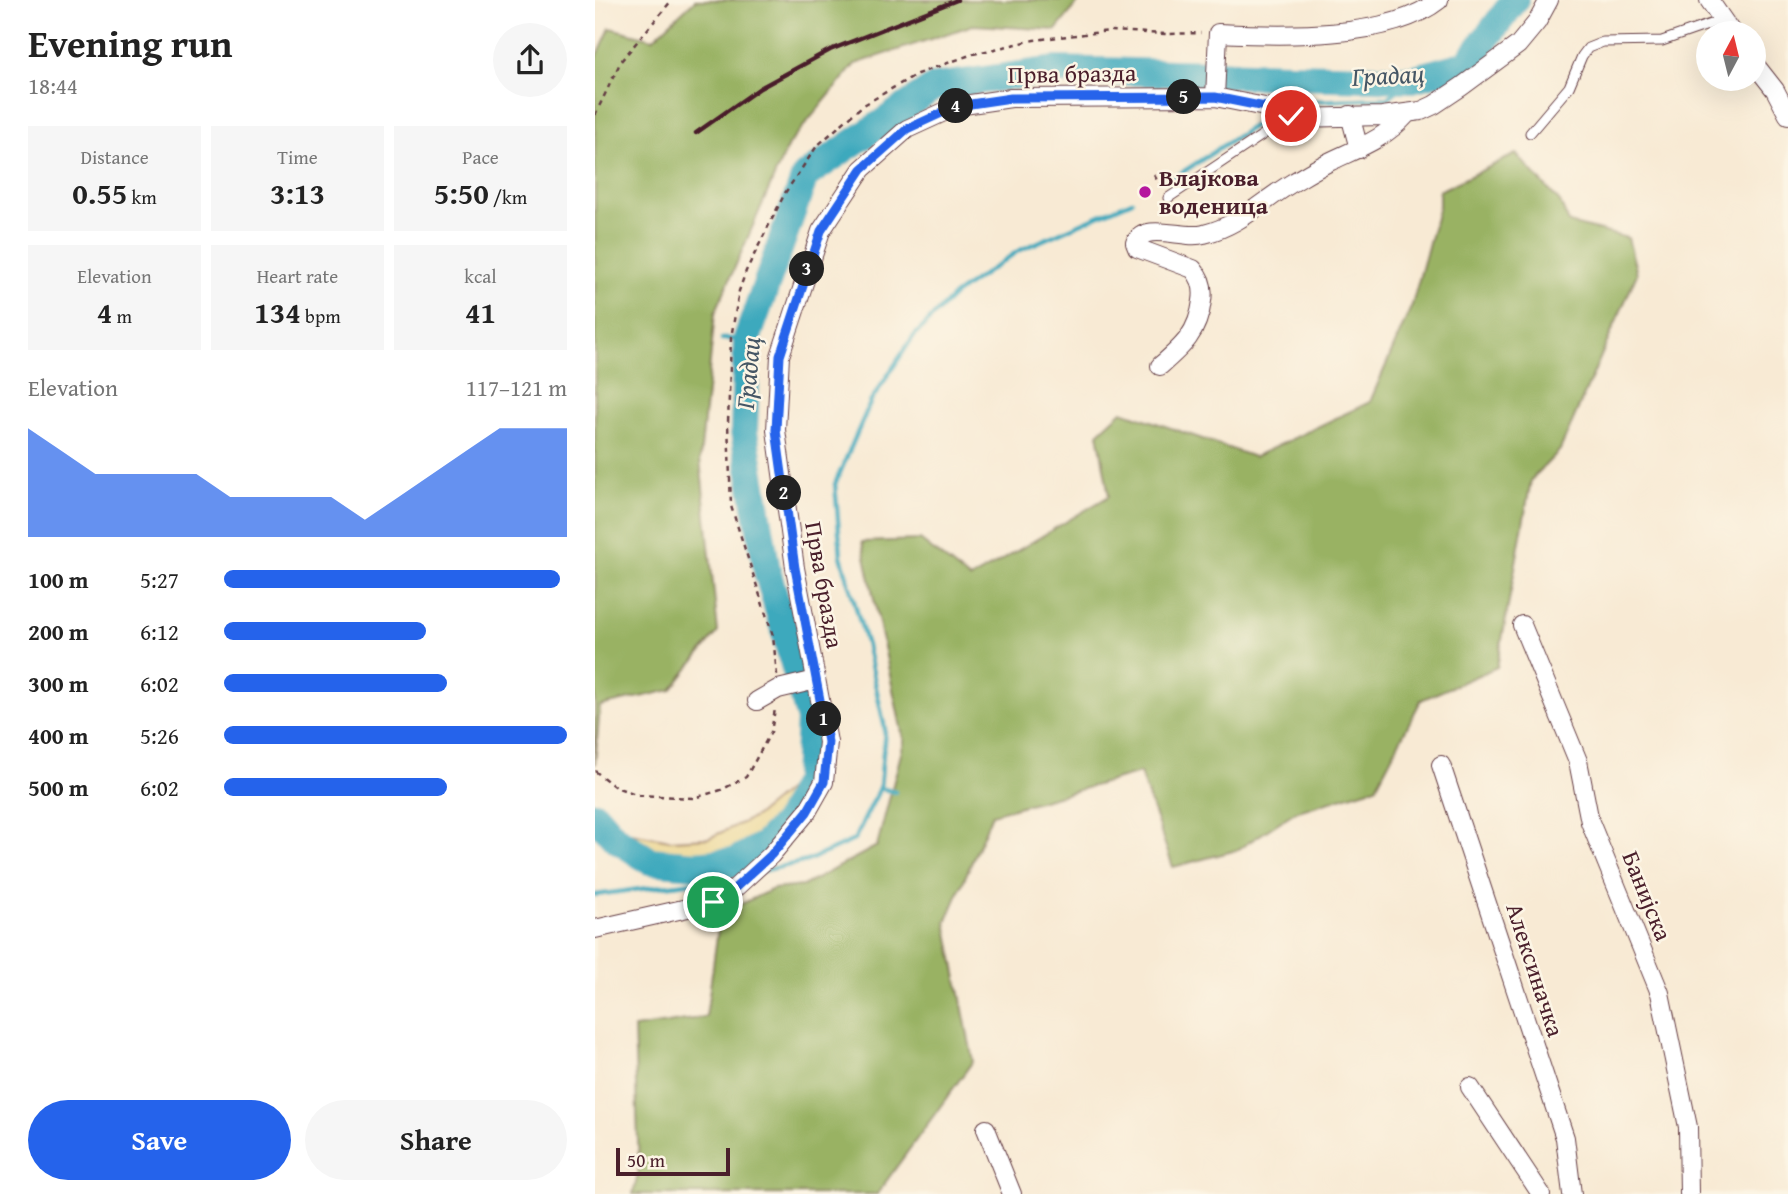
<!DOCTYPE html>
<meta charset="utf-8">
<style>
body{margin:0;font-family:"Gentium Book Plus",serif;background:#f6f6f6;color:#222;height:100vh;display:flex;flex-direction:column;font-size:26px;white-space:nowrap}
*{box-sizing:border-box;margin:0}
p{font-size:23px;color:#767676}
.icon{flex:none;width:38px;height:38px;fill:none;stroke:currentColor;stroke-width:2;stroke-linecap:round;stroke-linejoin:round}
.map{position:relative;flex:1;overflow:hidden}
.sheet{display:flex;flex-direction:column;background:#fff;width:595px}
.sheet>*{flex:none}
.needle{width:46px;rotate:7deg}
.tools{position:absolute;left:1101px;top:21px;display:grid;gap:14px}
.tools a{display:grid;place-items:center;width:70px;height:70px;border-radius:50%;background:#fff;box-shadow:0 7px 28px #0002;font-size:35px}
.scale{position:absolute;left:21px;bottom:18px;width:114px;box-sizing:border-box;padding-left:7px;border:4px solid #4a1f2b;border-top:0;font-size:19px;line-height:24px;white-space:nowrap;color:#4a1f2b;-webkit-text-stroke:5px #fcf5e5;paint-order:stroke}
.pin{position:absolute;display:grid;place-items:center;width:60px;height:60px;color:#fff;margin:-30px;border:4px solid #fff;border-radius:50%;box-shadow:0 2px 7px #0007}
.km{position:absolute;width:35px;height:35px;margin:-18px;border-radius:50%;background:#222;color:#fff;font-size:19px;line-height:35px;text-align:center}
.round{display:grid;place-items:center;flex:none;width:74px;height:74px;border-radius:37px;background:#f6f6f6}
.headline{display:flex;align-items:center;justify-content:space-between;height:119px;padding:0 28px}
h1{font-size:38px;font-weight:700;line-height:52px}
.figures{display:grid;grid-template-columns:repeat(3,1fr);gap:10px;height:119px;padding:7px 28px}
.figures div{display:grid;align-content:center;border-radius:0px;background:#f6f6f6;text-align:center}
.figures b{font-size:30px;font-weight:700}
.figures small{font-size:19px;font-weight:400}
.figures p{font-size:19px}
.chart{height:196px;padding:14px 28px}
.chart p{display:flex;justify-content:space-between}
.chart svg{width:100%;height:126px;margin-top:7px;fill:#2563eb;opacity:.7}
.button{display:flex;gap:14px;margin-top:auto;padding:14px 28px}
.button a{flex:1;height:80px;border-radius:42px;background:#2563eb;color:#fff;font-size:28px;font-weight:700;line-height:80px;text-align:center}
.button a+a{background:#f6f6f6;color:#222}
ul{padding:0 28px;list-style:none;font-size:23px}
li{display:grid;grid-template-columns:112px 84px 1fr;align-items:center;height:52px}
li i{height:18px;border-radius:9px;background:#2563eb}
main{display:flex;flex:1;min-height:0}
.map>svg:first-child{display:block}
.forest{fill:#99b264;stroke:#726848;stroke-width:2}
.sand{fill:#eeda9e;stroke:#9c7c64;stroke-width:2}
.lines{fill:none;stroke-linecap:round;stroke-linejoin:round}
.stream{stroke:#3da9bd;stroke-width:4.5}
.river{stroke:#3da9bd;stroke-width:28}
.service-casing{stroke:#643d44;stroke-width:11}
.minor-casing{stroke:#643d44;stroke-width:20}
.path{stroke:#643d44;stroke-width:2.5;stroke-dasharray:5 5;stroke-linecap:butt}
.service{stroke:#fff;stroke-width:9}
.minor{stroke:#fff;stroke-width:18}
.rail{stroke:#4a1f2b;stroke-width:4.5}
.route-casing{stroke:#fff;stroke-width:14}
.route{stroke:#2563eb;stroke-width:9}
.poi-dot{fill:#b5179e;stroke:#fcf5e5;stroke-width:2.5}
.labels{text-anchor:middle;stroke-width:5;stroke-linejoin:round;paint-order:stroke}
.street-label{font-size:24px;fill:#4a1f2b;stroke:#fcf5e5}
.poi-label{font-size:24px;font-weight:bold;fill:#4a1f2b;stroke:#fcf5e5;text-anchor:start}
.water-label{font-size:26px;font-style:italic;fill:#455665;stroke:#fcf5e5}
</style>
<main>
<section class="sheet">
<div class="headline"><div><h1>Evening run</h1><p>18:44</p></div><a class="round"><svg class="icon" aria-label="share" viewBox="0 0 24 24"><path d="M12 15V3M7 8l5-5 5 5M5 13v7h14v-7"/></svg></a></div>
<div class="figures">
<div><p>Distance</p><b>0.55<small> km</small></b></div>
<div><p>Time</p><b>3:13</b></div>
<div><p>Pace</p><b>5:50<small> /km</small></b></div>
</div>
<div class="figures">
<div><p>Elevation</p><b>4<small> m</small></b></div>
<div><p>Heart rate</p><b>134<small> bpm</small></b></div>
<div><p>kcal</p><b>41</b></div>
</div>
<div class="chart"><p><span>Elevation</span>117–121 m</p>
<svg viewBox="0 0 160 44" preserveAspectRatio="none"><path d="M0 44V6L10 14L20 22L30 22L40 22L50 22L60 30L70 30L80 30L90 30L100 38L110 30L120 22L130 14L140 6L150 6L160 6V44z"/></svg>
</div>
<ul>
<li><b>100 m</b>5:27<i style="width:98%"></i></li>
<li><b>200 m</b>6:12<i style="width:59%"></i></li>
<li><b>300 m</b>6:02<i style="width:65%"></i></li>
<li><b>400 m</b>5:26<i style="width:100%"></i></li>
<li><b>500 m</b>6:02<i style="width:65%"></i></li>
</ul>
<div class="button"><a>Save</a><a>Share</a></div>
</section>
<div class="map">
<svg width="1193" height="1194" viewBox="0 0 1193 1194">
<rect width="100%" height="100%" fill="#fcf5e5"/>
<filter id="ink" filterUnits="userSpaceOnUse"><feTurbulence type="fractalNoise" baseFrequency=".0143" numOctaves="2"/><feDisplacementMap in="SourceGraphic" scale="14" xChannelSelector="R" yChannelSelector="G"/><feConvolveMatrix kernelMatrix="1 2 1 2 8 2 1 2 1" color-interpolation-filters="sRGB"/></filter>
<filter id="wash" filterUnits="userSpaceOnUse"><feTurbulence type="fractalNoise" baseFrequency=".00686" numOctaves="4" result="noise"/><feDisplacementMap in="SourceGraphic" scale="28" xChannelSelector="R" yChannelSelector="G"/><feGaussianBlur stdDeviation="1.57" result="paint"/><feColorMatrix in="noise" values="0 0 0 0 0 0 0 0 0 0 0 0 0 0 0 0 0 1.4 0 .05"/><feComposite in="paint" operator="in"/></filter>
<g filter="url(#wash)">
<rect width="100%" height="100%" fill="#f8ead4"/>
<path class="forest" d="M100 0H485L461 30 378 25 260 64 193 145 120 313 105 459 123 632 76 690 5 706 0 765V61L15 28 58 39Z
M921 154 965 202 974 223 1033 238 1042 274 965 450 936 480 902 667 826 700 781 787 700 812 642 850 578 867 545 773 397 814 351 922 378 1061 282 1194H38L44 1169 39 1028 111 1017 125 914 178 889 208 886 282 846 309 742 267 542 325 540 375 579 514 496 503 433 527 411 659 457 775 402 817 305 844 206V191Z"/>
<path class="sand" d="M212 781 193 820 170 844 140 861 100 865 55 861 20 838 36 833 75 840 114 838 160 817 195 788Z"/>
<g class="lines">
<path class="stream" d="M695 110 718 101 793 98 817 79
M574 181 666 121 681 115
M127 339H152
M285 788 300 792
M167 871 212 861 259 840 285 788 290 729 272 646 246 556 240 484 276 401 318 337 359 295 423 251 537 201
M0 895 145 876"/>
<path class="river" d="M0 815 20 838 55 861 100 865 140 861 170 844 193 820 212 781 215 719 172 571 149 432 152 339 210 176 339 87 459 70 817 79 872 64 920 0"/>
</g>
</g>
<g filter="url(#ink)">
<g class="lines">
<g class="service-casing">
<path id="service" d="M935 133 974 87 987 56 993 48 1008 42 1067 41 1127 20
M573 198 696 116"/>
</g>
<g class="minor-casing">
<path id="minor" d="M1114 0 1137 33
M1158 62 1180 90 1193 115
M620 97 623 33C685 36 794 40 844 0
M755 115 764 149
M565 366C588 346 603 333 607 301 609 289 607 279 598 269L542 248 540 243C550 221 589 240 609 234 644 226 667 201 697 183 709 176 722 168 734 162 763 148 790 139 812 114
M927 625 983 761 995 822 1065 993 1093 1127 1094 1194
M162 701 183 689 221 680
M846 765 970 1138 977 1194
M0 929 119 902 140 888 176 855 212 812 229 782 233 742 200 568 181 430 185 356 226 231 267 169 312 129 362 106 416 98 620 97 675 108 703 118 787 116 826 111 839 105 866 87 923 45 942 22 954 0
M875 1087 946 1194
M391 1129 417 1194"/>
</g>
<path class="path" d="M0 115 26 61 77 0
M559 175 566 187
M182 675 178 636 136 506 133 423 136 338 144 291 151 271 190 193 222 146 267 106 322 74 378 54 439 40 515 31 572 34 606 33
M0 771 20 787 44 795 99 798 126 790 151 777 176 732 180 709"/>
<use href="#service" class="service"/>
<use href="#minor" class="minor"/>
<path class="rail" d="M101 133 165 88 235 50 362 0"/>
</g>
</g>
<g class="lines" filter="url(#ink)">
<g class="route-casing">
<path id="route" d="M118 902 140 888 176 855 212 812 229 782 233 742 200 568 181 430 185 356 226 231 267 169 312 129 362 106 416 98 620 97 675 108 696 116"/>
</g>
<use href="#route" class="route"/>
</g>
<circle class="poi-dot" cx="550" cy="192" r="7"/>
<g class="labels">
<g class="street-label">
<text transform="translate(477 74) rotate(-1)" y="8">Прва бразда</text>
<text transform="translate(229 585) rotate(80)" y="8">Прва бразда</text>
<text transform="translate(1052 896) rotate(68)" y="8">Банијска</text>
<text transform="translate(940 970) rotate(72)" y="8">Алексиначка</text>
</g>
<g class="poi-label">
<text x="564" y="186">Влајкова<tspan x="564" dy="28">воденица</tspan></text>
</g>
<g class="water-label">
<text transform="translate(793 75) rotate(-3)" y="9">Градац</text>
<text transform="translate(153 373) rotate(-85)" y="9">Градац</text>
</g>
</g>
</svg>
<div class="tools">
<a><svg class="needle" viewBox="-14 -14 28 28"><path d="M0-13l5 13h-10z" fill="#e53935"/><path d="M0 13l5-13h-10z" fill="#767676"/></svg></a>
</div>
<div class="scale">50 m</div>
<div class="pin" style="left:118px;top:902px;background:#1e9e55"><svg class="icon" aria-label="arrive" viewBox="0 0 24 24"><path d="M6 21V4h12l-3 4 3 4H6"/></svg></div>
<div class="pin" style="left:696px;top:116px;background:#d93025"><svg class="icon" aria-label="check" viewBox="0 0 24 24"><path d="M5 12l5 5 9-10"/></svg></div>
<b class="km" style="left:229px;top:719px">1</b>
<b class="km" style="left:189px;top:493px">2</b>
<b class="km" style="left:212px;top:269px">3</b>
<b class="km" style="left:361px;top:106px">4</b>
<b class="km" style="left:589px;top:97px">5</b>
</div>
</main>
